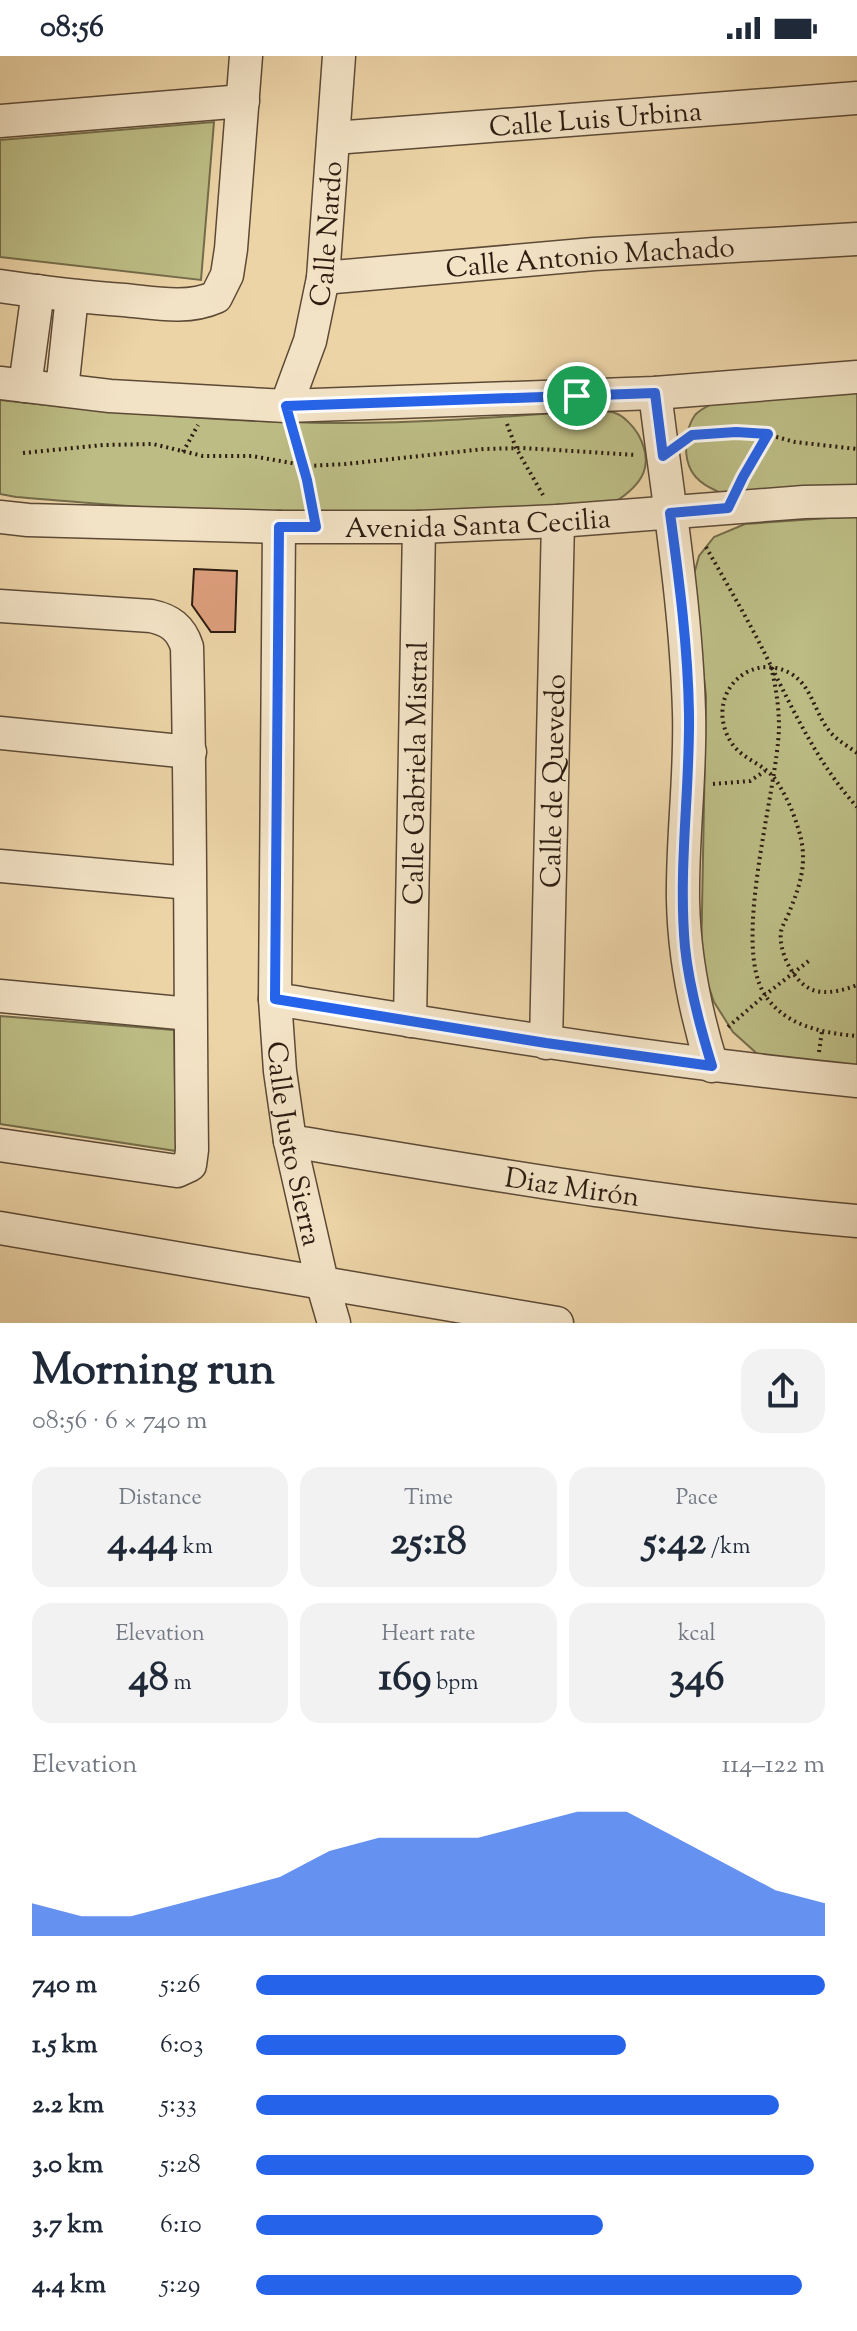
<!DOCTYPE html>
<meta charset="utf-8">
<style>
body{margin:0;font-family:"Sorts Mill Goudy",serif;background:#f2f2f3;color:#1f2937;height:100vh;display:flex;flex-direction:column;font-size:30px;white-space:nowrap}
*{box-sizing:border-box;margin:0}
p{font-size:26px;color:#747a83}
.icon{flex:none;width:44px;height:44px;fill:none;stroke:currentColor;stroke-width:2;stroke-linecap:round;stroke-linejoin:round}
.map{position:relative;height:1267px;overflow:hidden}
.side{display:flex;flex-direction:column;background:#fff;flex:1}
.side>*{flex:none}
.pin{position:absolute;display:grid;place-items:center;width:68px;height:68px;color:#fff;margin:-34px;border:4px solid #fff;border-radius:50%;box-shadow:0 2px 8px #0007}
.round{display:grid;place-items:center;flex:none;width:84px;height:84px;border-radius:24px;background:#f2f2f3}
.headline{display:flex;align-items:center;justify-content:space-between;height:136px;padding:0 32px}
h1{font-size:44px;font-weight:700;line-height:60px}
.figures{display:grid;grid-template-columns:repeat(3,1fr);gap:12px;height:136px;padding:8px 32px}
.figures div{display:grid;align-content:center;border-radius:20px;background:#f2f2f3;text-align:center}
.figures b{font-size:40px;font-weight:700}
.figures small{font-size:22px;font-weight:400}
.figures p{font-size:22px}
.chart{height:224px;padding:16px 32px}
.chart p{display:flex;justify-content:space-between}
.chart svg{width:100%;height:144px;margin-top:8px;fill:#2563eb;opacity:.7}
ul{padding:0 32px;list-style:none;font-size:26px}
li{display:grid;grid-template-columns:128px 96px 1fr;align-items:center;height:60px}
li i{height:20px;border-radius:10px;background:#2563eb}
.status{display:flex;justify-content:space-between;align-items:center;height:56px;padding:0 40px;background:#fff;direction:ltr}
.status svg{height:22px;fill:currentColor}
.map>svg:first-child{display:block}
.green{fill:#bcbc84;stroke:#746c4a;stroke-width:2}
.building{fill:#dd9e7c;stroke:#2d1c11;stroke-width:2}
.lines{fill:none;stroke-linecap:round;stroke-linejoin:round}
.minor-casing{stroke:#5d4a36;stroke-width:35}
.path{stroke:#2d1c11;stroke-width:4;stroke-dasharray:2 4;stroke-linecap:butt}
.minor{stroke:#f3e3c6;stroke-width:32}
.route-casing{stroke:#fff;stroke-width:16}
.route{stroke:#2563eb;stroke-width:10}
.labels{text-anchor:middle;stroke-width:7;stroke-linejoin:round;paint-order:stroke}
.street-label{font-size:28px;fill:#2d1c11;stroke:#f3e3c6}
</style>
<div class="status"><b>08:56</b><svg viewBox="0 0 49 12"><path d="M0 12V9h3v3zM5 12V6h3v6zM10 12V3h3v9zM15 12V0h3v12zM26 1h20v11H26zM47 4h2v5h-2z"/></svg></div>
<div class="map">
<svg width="857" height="1267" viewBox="0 0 857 1267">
<rect width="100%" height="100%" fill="#ecd4a7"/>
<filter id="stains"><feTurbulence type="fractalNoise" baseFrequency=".0025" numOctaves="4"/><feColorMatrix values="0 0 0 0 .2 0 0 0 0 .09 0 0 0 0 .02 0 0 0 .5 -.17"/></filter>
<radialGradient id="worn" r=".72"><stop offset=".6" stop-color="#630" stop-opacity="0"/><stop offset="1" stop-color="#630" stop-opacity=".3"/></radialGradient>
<path class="green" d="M214 66 201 224 0 201V84Z
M857 333V431L721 437C710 432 697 426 691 414 683 399 685 373 695 359 700 353 710 349 717 345Z
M0 344C107 356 214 365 322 367 413 368 505 361 596 354 602 355 609 355 615 357 624 360 633 370 638 378 655 409 643 428 615 446 514 454 414 458 313 459 214 459 115 449 16 441L0 438Z
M857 460V1012L763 1003 733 976 714 946 701 908 706 640 693 522 699 500 714 481 745 468Z
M0 960 174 974 176 1095 0 1068Z"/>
<path class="building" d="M194 513 237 515 235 576H211L192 549Z"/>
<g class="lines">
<g class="minor-casing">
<g id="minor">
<path d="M0 65 243 45"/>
<path id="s1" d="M334 82 857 42"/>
<path id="s2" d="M323 222 594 198 857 183"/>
<path d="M0 230C41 236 82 241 124 244 155 247 187 254 216 241L227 219 231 193 246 0"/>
<path d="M0 327 110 340 286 350 655 337 857 321"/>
<path d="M25 330 38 235"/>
<path d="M62 334 72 240"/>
<path d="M655 337C668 443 686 549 689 656 691 719 682 781 683 844 684 901 695 955 712 1010"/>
<path id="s3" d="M286 350 310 285 323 222 339 0"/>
<path id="s4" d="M0 461 28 464 279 471H419L558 465 804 446 857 445"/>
<path id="s5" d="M279 471 275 943 280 1015 290 1085 322 1226 334 1267"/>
<path d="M0 550 151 560C170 564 181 572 187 591 191 758 190 926 192 1094L190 1109 177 1115 0 1089"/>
<path d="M0 677 190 696"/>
<path d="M0 810 189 827"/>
<path d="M0 940 190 958"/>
<path d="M275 943C469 974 662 1006 857 1025"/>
<path id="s6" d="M410 965 419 471"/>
<path id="s7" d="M546 987 558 465"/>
<path id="s8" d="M290 1085C479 1116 667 1149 857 1165"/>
<path d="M0 1172 557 1267"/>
</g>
</g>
<path class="path" d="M507 368 516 392 543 439
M294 376 311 445
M688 382 692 379 758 376 795 386 857 393
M183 396 198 369
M23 397 103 389 153 388 203 400H252L308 410 346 408 484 393 523 392 637 399
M741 424 768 378
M706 491C724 523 743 555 760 588 788 643 815 705 857 751
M771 611C776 631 779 651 779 672 777 736 731 888 765 939 785 970 823 977 857 980
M857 697C849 691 840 686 833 679 811 657 814 620 776 612 765 610 758 611 747 616 720 631 715 664 733 689 743 703 765 709 775 723 785 737 793 755 798 772 808 802 802 825 790 854 788 861 782 869 781 876 778 896 795 930 816 935 830 938 844 934 857 929
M713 728 750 725 765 715
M728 971 765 939 810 904
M819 996 822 975"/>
<use href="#minor" class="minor"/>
</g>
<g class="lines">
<g class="route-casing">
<path id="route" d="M655 337 663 400 692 379 736 376 768 378 743 421 728 452 670 457C679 523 688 591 689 658 690 735 678 813 685 891 689 931 700 971 712 1010L546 987 275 943 279 471H316L307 424 286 350Z"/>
</g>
<use href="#route" class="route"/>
</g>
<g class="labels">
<g class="street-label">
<text dy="10" stroke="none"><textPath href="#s1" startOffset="262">Calle Luis Urbina</textPath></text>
<text dy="10" stroke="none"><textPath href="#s3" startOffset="178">Calle Nardo</textPath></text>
<text dy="10" stroke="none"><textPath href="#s2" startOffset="268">Calle Antonio Machado</textPath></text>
<text dy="10" stroke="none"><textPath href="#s4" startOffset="478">Avenida Santa Cecilia</textPath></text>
<text dy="10" stroke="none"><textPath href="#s6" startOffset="248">Calle Gabriela Mistral</textPath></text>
<text dy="10" stroke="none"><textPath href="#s7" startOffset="262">Calle de Quevedo</textPath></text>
<text dy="10" stroke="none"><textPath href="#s5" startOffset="618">Calle Justo Sierra</textPath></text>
<text dy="10" stroke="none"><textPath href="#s8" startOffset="286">Diaz Mirón</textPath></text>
</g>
</g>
<rect width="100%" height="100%" filter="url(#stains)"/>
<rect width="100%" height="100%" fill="url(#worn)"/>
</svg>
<div class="pin" style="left:577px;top:340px;background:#1e9e55"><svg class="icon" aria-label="arrive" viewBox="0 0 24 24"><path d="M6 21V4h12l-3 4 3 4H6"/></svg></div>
</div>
<section class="side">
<div class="headline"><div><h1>Morning run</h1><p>08:56 · 6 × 740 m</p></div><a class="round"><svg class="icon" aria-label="share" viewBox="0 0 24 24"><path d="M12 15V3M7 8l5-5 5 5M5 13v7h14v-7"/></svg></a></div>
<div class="figures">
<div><p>Distance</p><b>4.44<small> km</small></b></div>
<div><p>Time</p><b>25:18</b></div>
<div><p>Pace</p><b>5:42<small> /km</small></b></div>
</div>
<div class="figures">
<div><p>Elevation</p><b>48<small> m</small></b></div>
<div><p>Heart rate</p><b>169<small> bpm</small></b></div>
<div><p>kcal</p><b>346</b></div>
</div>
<div class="chart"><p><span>Elevation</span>114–122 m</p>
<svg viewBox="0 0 160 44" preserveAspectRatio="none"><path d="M0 44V34L10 38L20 38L30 34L40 30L50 26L60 18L70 14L80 14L90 14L100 10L110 6L120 6L130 14L140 22L150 30L160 34V44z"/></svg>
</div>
<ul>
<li><b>740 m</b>5:26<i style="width:100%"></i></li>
<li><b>1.5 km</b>6:03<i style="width:65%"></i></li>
<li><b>2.2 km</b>5:33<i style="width:92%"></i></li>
<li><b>3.0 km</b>5:28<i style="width:98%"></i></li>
<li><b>3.7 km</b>6:10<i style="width:61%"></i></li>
<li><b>4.4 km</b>5:29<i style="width:96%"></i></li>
</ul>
</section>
